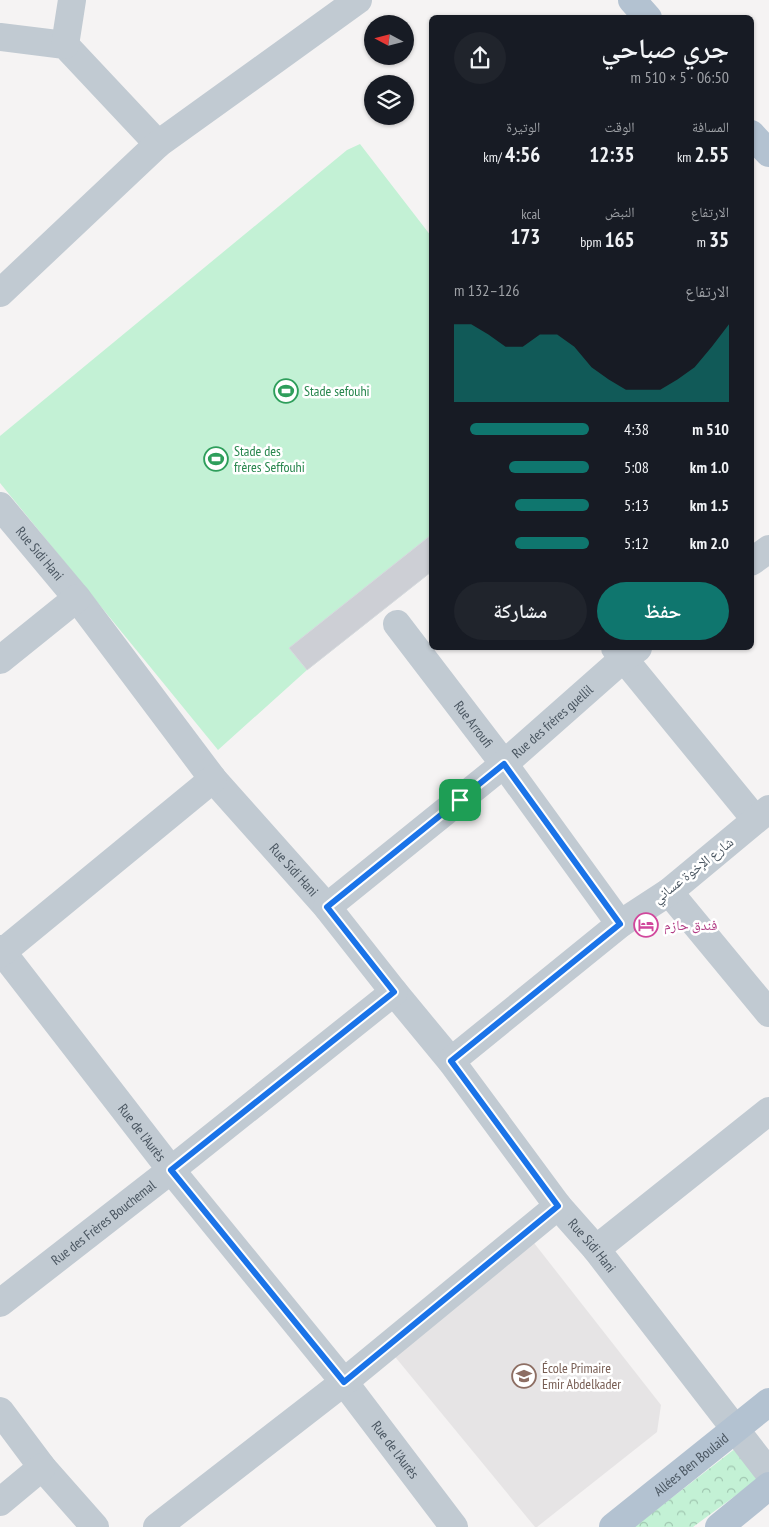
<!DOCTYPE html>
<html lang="ar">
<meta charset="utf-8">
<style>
body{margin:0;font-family:"PT Sans Narrow","Noto Naskh Arabic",sans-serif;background:#20242c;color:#f1f3f6;direction:rtl;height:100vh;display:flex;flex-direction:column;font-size:19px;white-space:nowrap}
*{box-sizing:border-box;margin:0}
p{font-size:16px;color:#9ea1a6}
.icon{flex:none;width:28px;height:28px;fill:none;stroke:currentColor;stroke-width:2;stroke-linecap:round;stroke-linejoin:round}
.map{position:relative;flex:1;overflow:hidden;direction:ltr}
.panel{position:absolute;left:429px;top:15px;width:325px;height:635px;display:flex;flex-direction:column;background:#171b24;border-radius:8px;box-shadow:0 1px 4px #0004;direction:rtl}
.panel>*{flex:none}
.needle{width:32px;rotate:277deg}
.buttons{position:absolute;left:364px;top:15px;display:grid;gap:10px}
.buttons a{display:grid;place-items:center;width:50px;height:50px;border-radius:50%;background:#171b24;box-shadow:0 1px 4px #0004;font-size:25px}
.pin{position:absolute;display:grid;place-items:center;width:42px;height:42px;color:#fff;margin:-21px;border-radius:10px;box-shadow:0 2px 8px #0006}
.round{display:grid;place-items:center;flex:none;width:52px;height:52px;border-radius:26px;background:#20242c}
.headline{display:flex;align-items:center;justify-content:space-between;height:85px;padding:0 25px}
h1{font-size:28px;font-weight:600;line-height:38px}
.metrics{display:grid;grid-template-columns:repeat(3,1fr);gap:8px;height:85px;padding:5px 25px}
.metrics div{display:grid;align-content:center}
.metrics b{font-size:21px;font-weight:600}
.metrics small{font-size:14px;font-weight:400}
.metrics p{font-size:14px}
.chart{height:140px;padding:10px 25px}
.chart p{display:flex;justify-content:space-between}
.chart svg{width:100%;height:90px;margin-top:5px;fill:#0f766e;opacity:.7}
.button{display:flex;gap:10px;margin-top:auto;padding:10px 25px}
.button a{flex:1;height:58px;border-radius:30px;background:#0f766e;color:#fff;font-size:20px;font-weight:600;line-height:58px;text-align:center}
.button a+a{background:#20242c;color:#f1f3f6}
ul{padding:0 25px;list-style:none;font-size:16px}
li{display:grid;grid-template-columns:80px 60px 1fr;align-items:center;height:38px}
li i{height:12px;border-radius:6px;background:#0f766e}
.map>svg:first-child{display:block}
.education{fill:#e6e4e5}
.green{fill:#c3f1d5}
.park{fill:url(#park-crowns)}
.building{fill:#cdcfd5;stroke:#d7d9de}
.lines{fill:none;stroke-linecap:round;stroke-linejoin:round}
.minor{stroke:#c1cad2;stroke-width:28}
.major{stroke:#b3c2d1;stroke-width:28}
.route-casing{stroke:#fff;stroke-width:10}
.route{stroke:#1a73e8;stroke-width:6}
.labels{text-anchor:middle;stroke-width:5;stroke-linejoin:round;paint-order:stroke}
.leisure-label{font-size:14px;fill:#27864d;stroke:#fff;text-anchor:start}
.street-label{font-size:14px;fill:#4a5661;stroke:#fff}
.hotel-label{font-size:14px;fill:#b23c85;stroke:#fff;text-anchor:start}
.education-label{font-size:14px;fill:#785e54;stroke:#fff;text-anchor:start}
</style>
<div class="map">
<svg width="769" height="1527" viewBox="0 0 769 1527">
<defs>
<pattern id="park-crowns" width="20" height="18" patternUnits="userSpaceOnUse" patternTransform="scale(1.25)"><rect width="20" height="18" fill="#c3f1d5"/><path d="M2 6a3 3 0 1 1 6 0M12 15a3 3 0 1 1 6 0" fill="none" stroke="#a0c6b0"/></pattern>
</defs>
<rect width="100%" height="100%" fill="#f5f3f3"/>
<path class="education" d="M527 1234 661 1405 657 1432 537 1527H535L387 1347Z"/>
<path class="green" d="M360 144 431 236V572L307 670 218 750 0 483V436L347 150Z"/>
<path class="park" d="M736 1448 758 1479 693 1527H634Z"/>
<path class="building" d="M431 535V572L307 670 289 648Z"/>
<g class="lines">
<g class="minor">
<path d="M0 37 65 45 158 144"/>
<path d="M65 45 72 0"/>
<path d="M0 293 158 144 358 0"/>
<path id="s1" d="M0 506 77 598 213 779 327 907 394 992 451 1061 558 1206 596 1249 769 1473"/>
<path d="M751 562 769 549"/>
<path id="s2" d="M397 624 504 764 620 924"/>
<path d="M615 648 755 819"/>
<path d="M0 660 77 598"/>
<path d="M669 892 769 1013"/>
<path id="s3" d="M327 907 504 764 624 658 638 648"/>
<path id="s4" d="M0 949 171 1170 344 1382 454 1527"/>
<path d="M0 954 213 779"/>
<path d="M451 1061 620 924 669 892 769 809"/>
<path d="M596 1249 769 1111"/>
<path id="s5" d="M0 1303 171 1170 394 992"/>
<path d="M0 1411 42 1467 95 1527"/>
<path d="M0 1502 42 1467"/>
<path d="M157 1527 344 1382 558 1206"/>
</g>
<g class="major">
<path d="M632 0 648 18"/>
<path d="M751 134 769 153"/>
<path id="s6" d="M613 1527 769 1402"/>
<path d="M719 1527 769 1486"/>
</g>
</g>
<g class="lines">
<g class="route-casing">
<path id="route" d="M504 764 620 924 451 1061 558 1206 344 1382 171 1170 394 992 327 907Z"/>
</g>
<use href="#route" class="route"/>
</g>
<defs>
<g id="stadium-ring" transform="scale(1.25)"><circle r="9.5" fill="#fff" stroke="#2e9e5b" stroke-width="1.5"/><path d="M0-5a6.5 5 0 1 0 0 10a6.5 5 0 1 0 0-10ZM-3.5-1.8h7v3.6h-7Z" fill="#2e9e5b"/></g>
<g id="hotel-ring" transform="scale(1.25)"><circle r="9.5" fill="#fff" stroke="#d1479c" stroke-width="1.5"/><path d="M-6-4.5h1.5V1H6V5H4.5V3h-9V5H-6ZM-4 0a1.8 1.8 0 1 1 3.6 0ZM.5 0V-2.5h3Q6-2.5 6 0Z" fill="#d1479c"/></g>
<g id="school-ring" transform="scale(1.25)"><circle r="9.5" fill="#fff" stroke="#8d6e63" stroke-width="1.5"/><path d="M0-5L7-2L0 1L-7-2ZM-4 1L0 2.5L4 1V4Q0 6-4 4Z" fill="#8d6e63"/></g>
</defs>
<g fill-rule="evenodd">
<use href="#stadium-ring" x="286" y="391"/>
<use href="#stadium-ring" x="216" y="459"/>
<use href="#hotel-ring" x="646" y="925"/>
<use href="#school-ring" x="524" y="1376"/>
</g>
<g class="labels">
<g class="leisure-label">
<text x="304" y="396">Stade sefouhi</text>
<text x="234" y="456">Stade des<tspan x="234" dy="16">frères Seffouhi</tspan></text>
</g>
<g class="street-label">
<text dy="5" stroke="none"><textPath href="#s1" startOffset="62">Rue Sidi Hani</textPath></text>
<text dy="5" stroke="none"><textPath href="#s3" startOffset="292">Rue des fréres guellil</textPath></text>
<text dy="5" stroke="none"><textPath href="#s2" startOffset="126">Rue Arroufi</textPath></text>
<text dy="5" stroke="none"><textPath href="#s1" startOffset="468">Rue Sidi Hani</textPath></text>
<text transform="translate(693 870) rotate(-38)" y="5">شارع الإخوة عساني</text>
<text dy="5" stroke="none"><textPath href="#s4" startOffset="232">Rue de l'Aurès</textPath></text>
<text dy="5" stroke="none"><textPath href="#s5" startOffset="131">Rue des Frères Bouchemal</textPath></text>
<text dy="5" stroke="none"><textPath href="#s1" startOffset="948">Rue Sidi Hani</textPath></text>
<text dy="5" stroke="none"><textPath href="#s4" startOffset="638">Rue de l'Aurès</textPath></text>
<text dy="5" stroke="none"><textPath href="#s6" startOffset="100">Allées Ben Boulaid</textPath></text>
</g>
<g class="hotel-label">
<text x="664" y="930">فندق حازم</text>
</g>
<g class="education-label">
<text x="542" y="1373">École Primaire<tspan x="542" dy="16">Emir Abdelkader</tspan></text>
</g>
</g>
</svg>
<div class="buttons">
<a><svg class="needle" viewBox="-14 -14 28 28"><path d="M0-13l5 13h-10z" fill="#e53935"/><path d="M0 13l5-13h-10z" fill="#9ea1a6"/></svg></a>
<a><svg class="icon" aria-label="layers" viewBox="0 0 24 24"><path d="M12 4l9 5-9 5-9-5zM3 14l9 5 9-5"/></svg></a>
</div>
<div class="pin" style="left:460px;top:800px;background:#1e9e55"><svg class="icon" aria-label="arrive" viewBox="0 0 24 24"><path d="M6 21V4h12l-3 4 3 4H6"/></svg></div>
<section class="panel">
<div class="headline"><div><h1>جري صباحي</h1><p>06:50 · 5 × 510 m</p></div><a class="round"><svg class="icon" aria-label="share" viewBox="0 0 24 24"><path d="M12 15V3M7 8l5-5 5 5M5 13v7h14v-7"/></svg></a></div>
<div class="metrics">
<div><p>المسافة</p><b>2.55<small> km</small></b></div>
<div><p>الوقت</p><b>12:35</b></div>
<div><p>الوتيرة</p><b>4:56<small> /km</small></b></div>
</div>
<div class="metrics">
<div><p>الارتفاع</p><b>35<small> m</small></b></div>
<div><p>النبض</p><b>165<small> bpm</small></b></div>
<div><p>kcal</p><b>173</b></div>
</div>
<div class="chart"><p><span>الارتفاع</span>126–132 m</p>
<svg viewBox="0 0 160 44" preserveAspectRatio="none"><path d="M0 44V6L10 6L20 11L30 17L40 17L50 11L60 11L70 17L80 27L90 33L100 38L110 38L120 38L130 33L140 27L150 17L160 6V44z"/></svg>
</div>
<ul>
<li><b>510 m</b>4:38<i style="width:88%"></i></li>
<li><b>1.0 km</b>5:08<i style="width:59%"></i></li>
<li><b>1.5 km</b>5:13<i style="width:55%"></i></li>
<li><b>2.0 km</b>5:12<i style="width:55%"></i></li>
</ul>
<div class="button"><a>حفظ</a><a>مشاركة</a></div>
</section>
</div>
